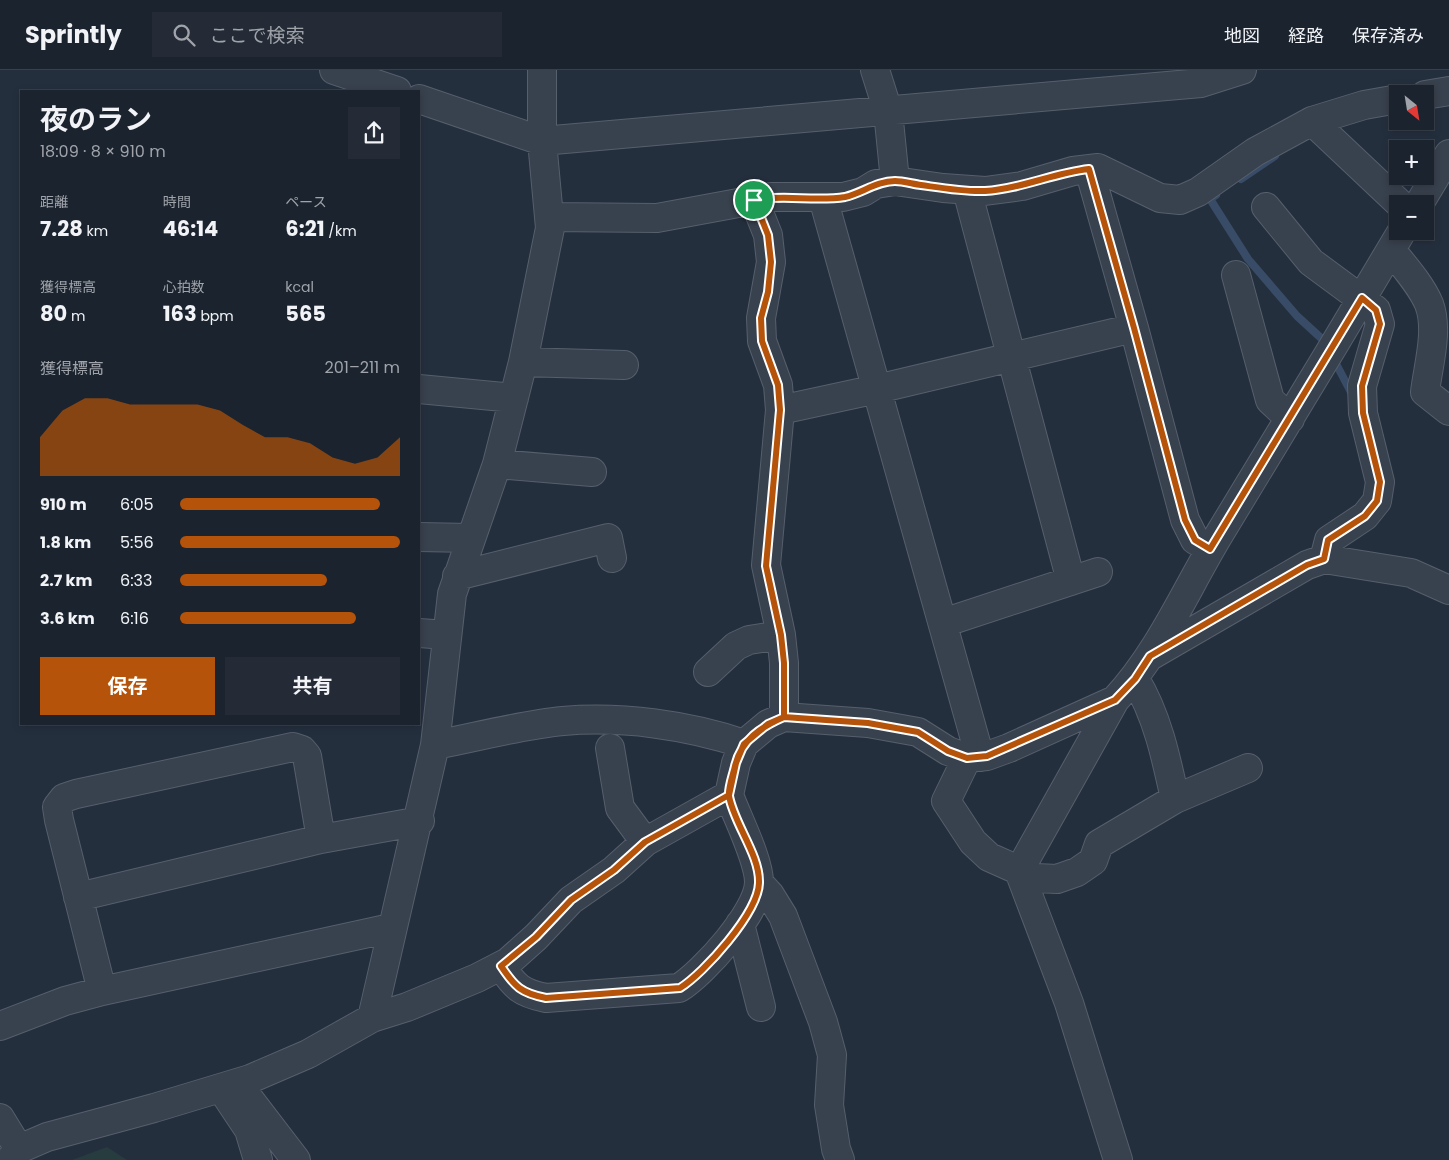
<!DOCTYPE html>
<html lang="ja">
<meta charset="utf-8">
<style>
body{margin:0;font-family:Poppins,"Noto Sans JP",sans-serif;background:#242b36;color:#f1f3f6;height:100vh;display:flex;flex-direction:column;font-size:19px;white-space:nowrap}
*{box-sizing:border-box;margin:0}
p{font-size:16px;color:#a0a4aa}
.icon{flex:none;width:28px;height:28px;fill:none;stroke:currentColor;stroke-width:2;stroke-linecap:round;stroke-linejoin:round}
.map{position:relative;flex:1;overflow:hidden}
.sheet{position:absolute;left:20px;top:20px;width:400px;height:635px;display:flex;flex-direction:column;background:#1b232e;border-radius:0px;box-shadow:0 2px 8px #0003,0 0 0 1px #39404a}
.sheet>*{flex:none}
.needle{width:32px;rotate:150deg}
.buttons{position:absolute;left:1389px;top:15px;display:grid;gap:10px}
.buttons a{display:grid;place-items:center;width:45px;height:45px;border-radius:0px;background:#1b232e;box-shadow:0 2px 8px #0003,0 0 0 1px #39404a;font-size:25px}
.pin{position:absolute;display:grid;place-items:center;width:42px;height:42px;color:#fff;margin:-21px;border:2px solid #fff;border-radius:50%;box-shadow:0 1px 5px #0007}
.round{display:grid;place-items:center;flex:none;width:52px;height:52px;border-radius:0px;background:#242b36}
.summary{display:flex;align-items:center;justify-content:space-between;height:85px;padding:0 20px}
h1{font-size:28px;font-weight:700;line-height:38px}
.stats{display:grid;grid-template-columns:repeat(3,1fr);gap:8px;height:85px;padding:5px 20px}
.stats div{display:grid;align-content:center}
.stats b{font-size:21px;font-weight:700}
.stats small{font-size:14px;font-weight:400}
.stats p{font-size:14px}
.chart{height:140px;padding:10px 20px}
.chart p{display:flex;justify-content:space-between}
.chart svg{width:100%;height:90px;margin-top:5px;fill:#b45309;opacity:.7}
.cta{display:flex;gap:10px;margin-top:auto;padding:10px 20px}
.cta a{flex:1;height:58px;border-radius:0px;background:#b45309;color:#fff;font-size:20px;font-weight:700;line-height:58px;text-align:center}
.cta a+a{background:#242b36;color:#f1f3f6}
ul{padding:0 20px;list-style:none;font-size:16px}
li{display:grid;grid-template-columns:80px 60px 1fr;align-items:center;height:38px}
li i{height:12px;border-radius:6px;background:#b45309}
header{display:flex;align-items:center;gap:30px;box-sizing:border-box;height:70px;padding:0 25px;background:#1b232e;border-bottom:1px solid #39404a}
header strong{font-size:24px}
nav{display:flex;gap:28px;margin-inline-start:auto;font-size:18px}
.search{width:350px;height:45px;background:#242b36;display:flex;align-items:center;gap:12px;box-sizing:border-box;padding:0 18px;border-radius:0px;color:#a0a4aa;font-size:19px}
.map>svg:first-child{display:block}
.green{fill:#263c3f}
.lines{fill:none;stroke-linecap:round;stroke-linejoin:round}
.stream{stroke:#394c67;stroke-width:8}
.minor-casing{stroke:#565f6c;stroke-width:30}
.minor{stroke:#38414e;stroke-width:28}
.route-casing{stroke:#fff;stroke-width:10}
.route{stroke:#b45309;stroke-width:6}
</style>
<header>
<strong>Sprintly</strong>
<div class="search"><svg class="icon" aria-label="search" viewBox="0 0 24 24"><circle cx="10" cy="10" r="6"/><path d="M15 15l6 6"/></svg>ここで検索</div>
<nav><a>地図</a><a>経路</a><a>保存済み</a></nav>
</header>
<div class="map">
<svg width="1449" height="1090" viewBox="0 0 1449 1090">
<rect width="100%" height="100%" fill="#242f3e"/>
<path class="green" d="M107 1077 127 1090H72Z"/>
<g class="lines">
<path class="stream" d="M1241 109 1275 86
M1216 125 1210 129 1248 189 1297 246 1321 268 1326 276
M1333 288 1352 324"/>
<g class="minor-casing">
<path id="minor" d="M334 0 397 21
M875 0 888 41 895 111
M1425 25 1449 21
M419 29 542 71 1201 13 1242 0
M1312 51 1400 134
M1089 99 1134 258 1185 450 1195 470 1210 479
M967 120 1071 511
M823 128 980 687
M754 130 768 165 771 192 761 248 762 271 778 315 780 340 766 495 781 565 784 593V647
M1419 134 1449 84
M1266 137 1311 192 1376 240 1380 254 1362 316 1363 343 1380 412 1377 431 1365 446 1329 470 1324 489
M549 147 657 148 771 127H843L863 122 876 114 895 111 943 118 985 121 1022 116 1073 101 1098 98 1160 128 1180 130 1198 122 1255 82 1312 51 1364 35 1398 29
M1391 180C1404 196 1421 215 1429 234 1439 260 1428 296 1425 322L1449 341
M1236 205 1270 330 1290 349
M523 292 624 295
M419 319 514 328
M780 340 877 319 1134 258
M497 394 592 402
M419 467 470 468
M457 506 608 468 612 488
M943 553 1098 502
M419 563 447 565
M1152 585 1307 495 1324 489 1411 503 1449 520
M708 602 736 576 749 570 781 565
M1135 609C1157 645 1166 687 1175 729
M435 675C477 667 521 655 563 651 622 646 688 655 744 674
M610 678 620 738 645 772
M967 688 946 731 973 772 989 787 1036 808 1057 809 1077 802 1093 791 1099 774 1175 729 1248 698
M759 813 770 825 783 846 823 952 832 985 829 1035 836 1079 840 1090
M78 827 321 769 420 751
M740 854 761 937
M501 896C515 917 521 923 546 928L679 918C703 903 759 842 759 812 759 790 737 747 729 725
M102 921 59 750 57 737 64 728 76 724 293 677 302 680 307 686 321 769
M372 948 435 675 452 524 497 394 523 292 550 158 542 71V0
M0 956 65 931 102 921 391 858
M237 1013 296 1090
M227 1027 249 1060 258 1090
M0 1048 19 1079
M10 1090 19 1079 47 1067 154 1038 250 1009 308 984 372 948 407 937 477 908 508 892 536 867 571 830 614 800 645 772 729 725 736 693 744 674 768 654 784 647 868 653 918 662 948 681 967 688 987 686 1009 678 1115 630
M1118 1090 1069 933 1019 801 1115 630C1160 582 1186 519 1220 463 1281 363 1342 262 1402 161"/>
</g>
<use href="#minor" class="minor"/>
</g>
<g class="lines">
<g class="route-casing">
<path id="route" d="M754 130 768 165 771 192 768 222 761 248 762 271 778 315 780 340 766 496 781 565 784 593V647C761 657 741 670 735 696 733 705 728 718 729 726 734 754 760 785 759 813 758 843 704 903 680 918L546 928C521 923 515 917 501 896L536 867 571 830 614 800 645 772 729 725 736 693 744 674 768 654 784 647 868 653 918 662 948 681 967 688 987 686 1115 630 1135 609 1150 586 1307 495 1324 489 1328 470 1365 446 1377 431 1380 412 1363 343 1362 316 1380 254 1376 240 1362 228 1210 479 1195 470 1185 450 1134 258 1089 99C1053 103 1021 119 985 121 964 122 942 118 921 115 913 114 903 111 895 111 877 111 862 123 845 127 815 132 784 124 754 130"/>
</g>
<use href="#route" class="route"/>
</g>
</svg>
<div class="buttons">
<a><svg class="needle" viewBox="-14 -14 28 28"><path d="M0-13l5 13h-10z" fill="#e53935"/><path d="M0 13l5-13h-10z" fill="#a0a4aa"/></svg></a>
<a>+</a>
<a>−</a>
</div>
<div class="pin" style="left:754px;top:130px;background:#1e9e55"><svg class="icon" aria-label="arrive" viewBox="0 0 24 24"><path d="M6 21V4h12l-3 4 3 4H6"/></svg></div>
<section class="sheet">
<div class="summary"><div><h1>夜のラン</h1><p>18:09 · 8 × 910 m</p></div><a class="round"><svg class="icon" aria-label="share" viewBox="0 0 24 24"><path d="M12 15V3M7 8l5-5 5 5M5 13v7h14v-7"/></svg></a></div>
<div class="stats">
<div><p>距離</p><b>7.28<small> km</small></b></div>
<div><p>時間</p><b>46:14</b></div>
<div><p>ペース</p><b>6:21<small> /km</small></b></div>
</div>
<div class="stats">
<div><p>獲得標高</p><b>80<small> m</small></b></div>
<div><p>心拍数</p><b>163<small> bpm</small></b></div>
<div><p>kcal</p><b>565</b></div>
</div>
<div class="chart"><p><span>獲得標高</span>201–211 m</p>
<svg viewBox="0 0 160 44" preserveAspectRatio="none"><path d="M0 44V25L10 12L20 6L30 6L40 9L50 9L60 9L70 9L80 12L90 19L100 25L110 25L120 28L130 35L140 38L150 35L160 25V44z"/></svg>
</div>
<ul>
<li><b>910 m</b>6:05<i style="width:91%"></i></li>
<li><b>1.8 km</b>5:56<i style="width:100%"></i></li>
<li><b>2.7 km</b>6:33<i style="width:67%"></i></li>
<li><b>3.6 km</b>6:16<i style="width:80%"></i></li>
</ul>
<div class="cta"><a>保存</a><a>共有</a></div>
</section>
</div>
